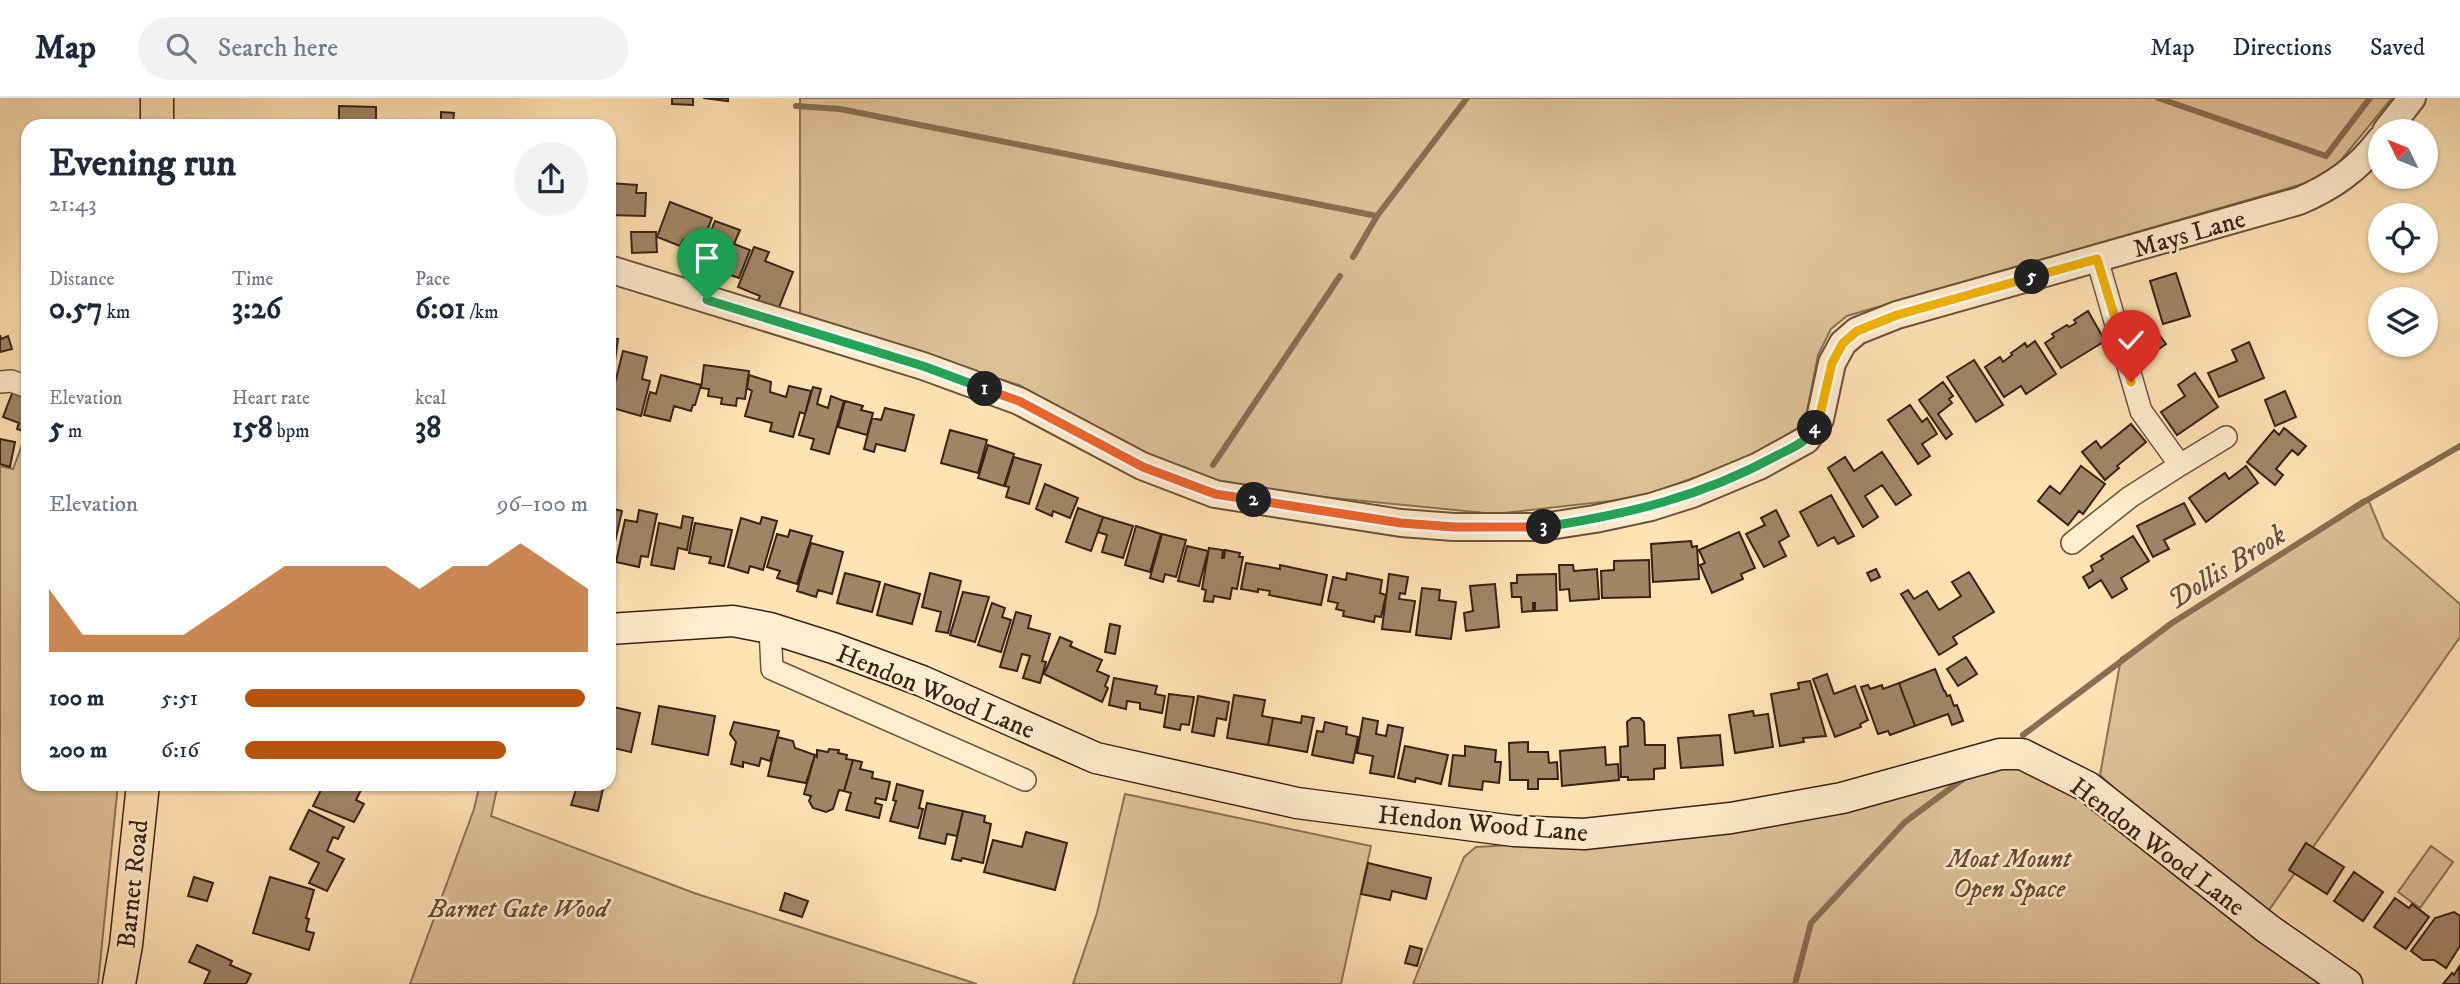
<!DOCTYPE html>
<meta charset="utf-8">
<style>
body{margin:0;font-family:"IM FELL DW Pica",serif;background:#f2f2f3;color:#1f2937;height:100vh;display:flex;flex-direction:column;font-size:26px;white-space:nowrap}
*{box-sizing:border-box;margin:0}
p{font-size:23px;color:#747a83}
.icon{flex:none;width:38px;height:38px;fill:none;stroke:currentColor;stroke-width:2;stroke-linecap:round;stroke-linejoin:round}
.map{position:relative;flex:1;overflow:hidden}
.drawer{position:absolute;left:21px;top:21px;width:595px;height:672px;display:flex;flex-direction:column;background:#fff;border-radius:21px;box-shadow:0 2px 5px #0004}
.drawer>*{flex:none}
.needle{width:46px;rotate:313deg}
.tools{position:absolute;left:2368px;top:21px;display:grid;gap:14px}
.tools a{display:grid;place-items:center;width:70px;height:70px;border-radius:50%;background:#fff;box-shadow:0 2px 5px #0004;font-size:35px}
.pin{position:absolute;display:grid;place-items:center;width:60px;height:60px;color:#fff;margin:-72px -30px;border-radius:50% 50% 50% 0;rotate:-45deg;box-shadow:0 0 7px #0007}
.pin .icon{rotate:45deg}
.km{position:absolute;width:35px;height:35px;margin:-18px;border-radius:50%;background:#222;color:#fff;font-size:19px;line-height:35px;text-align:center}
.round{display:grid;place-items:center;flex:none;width:74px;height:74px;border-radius:37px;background:#f2f2f3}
.head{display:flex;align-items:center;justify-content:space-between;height:119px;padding:0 28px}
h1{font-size:38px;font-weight:700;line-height:52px}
.metrics{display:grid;grid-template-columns:repeat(3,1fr);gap:10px;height:119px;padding:7px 28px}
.metrics div{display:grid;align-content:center}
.metrics b{font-size:30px;font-weight:700}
.metrics small{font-size:19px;font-weight:400}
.metrics p{font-size:19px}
.chart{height:196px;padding:14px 28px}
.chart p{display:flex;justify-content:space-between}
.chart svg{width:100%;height:126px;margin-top:7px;fill:#b45309;opacity:.7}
ul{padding:0 28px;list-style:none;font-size:23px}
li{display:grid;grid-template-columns:112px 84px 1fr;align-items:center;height:52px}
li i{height:18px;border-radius:9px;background:#b45309}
header{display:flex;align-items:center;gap:42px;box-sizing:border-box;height:98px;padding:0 35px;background:#fff;border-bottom:2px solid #e0e1e3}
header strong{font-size:33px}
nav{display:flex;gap:38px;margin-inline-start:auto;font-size:24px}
.search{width:490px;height:63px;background:#f2f2f3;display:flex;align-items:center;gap:18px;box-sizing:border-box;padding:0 24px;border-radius:38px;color:#747a83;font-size:26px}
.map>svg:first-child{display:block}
.green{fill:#ddc298;stroke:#8b7256;stroke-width:2}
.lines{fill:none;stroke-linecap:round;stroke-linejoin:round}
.stream{stroke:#886e53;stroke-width:6}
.building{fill:#a08667;stroke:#392215;stroke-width:2}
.minor-casing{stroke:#6a523c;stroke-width:24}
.tertiary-casing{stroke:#6a523c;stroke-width:30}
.secondary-casing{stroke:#392215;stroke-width:33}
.primary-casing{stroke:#392215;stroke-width:35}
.minor{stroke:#ffedce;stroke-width:21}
.tertiary{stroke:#ffedce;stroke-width:26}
.secondary{stroke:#ffedce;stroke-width:30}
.primary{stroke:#ffe3b3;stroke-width:32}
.split-1-casing{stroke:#fff;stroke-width:14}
.split-2-casing{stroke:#fff;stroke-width:14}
.split-3-casing{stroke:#fff;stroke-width:14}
.split-4-casing{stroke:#fff;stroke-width:14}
.split-5-casing{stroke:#fff;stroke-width:14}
.split-6-casing{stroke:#fff;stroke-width:14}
.split-1{stroke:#22a559;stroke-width:9}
.split-2{stroke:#f0652b;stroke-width:9}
.split-3{stroke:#f0652b;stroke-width:9}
.split-4{stroke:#22a559;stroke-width:9}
.split-5{stroke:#f5b400;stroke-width:9}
.split-6{stroke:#f5b400;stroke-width:9}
.labels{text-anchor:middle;stroke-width:5;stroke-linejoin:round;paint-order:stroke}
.street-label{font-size:26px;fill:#392215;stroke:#ffedce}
.park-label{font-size:26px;font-style:italic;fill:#624a36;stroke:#ffedce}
.water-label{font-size:28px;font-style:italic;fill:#674e39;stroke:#ffedce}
</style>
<header>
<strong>Map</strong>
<div class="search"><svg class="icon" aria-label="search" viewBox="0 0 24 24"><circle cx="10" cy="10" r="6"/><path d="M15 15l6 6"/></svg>Search here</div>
<nav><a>Map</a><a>Directions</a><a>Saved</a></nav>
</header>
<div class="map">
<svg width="2460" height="886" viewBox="0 0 2460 886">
<rect width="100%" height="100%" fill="#ffe3b3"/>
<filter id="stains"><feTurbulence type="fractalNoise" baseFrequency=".00286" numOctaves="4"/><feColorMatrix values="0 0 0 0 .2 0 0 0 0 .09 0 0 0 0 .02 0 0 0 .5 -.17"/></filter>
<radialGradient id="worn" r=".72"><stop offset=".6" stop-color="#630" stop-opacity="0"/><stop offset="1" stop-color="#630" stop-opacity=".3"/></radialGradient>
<path class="green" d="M800 0H2392L2337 67 2306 85 1847 218 1831 231 1818 257 1807 313 1799 329 1779 345 1733 366 1637 400 1495 416 1233 390 1149 362 1019 287 800 218Z
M22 347 28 369V686H118L98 886H0V368L13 371Z
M2364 401H2368L2384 440 2460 506V539L2260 825 2100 677 2121 560Z
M2022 656 2336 886H1413L1464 759 1476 749 1583 743Z
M480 686H498L491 718 694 795 977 886H410L474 711Z
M1125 696 1371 748 1341 886H1073L1097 815Z
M2431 748 2453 764 2420 810 2398 794Z"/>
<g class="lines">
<path class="stream" d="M2158 0 2326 58 2370 0
M796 8 840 11 1377 118 1467 0
M1353 159 1377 118
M1213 367 1340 178
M2023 637 2172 525 2362 405 2460 348
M1795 886 1811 825 1905 724 1967 678"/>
</g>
<path class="building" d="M672 0H693V7L672 6Z
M703 0H728V3Z
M339 8 376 9V28H339Z
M441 14 454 15 453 25 474 28H441Z
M233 23V28H197V24Z
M609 85 637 87 636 95H646L645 118 609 117Z
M670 104 712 120 701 149 683 142 680 148 657 139Z
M715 123 740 132 734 146 750 152 739 180 721 174 718 180 696 171Z
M631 134H656L657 154 632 155Z
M754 149 769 154 765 163 793 174 778 212 757 204 760 198 738 189Z
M2176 175 2190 218 2163 226 2150 183Z
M2088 213 2105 243 2061 270 2045 245 2054 239 2052 236 2067 227 2069 229 2076 225 2074 222Z
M2154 230 2166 246 2146 260 2137 248 2141 246 2138 242Z
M0 237 1 241 8 238 12 251 0 254Z
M609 240 618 241 614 270 609 269Z
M2035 243 2056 276 2026 296 2021 288 2004 299 1985 269 2000 259 2003 264 2012 257 2011 255 2025 245 2027 249Z
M2249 244 2264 280 2219 299 2208 275 2237 263 2232 252Z
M623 253 647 259 642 281 650 283 641 318 609 309Z
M1974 262 2003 307 1976 324 1947 279Z
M704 267 749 273 745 301 737 300 736 308 721 306 722 300 708 298 709 291 701 290Z
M2195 275 2218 309 2177 337 2161 314 2185 298 2178 287Z
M661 277 701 287 695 307H693L691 313 674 308 670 323 644 317 650 294 656 296Z
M749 277 771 284 770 294 786 299 789 288 811 293 805 316 800 314 793 339 770 333 772 325 745 318 752 293 747 290Z
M1943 284 1953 298 1949 301 1952 305 1938 316 1952 336 1946 341 1919 302Z
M813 289 821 291 817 306 828 310 831 298 844 303 829 356 811 351 814 341 799 337Z
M13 293 28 299V335L17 331 19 325 3 319Z
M2285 293 2296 319 2275 328 2265 302Z
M845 303 863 308 861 312 873 315 867 337 838 329Z
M1910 307 1922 324 1927 320 1937 336 1922 346 1930 358 1918 366 1888 322Z
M885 310 914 317 905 353 876 346 874 354 864 351 872 320 881 322Z
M2131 326 2146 344 2117 368 2119 370 2105 382 2082 354 2096 343 2101 350Z
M2284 330 2306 348 2298 357 2292 352 2276 371 2283 377 2275 387 2247 364 2274 332 2279 337Z
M950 332 987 342 978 375 941 365Z
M0 341 15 344 10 369 0 366Z
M988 347 1014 356 1004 388 978 380Z
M1882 354 1911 397 1896 407 1882 387 1865 398 1878 419 1863 429 1828 370 1845 359 1854 373Z
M1014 359 1041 367 1029 406 1006 399 1009 389 1005 388Z
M2081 368 2105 386 2083 416 2079 413 2068 427 2038 403 2050 388 2060 396Z
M2246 368 2258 385 2206 424 2189 400 2225 375 2229 381Z
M1045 386 1078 400 1070 420 1053 413 1052 418 1036 411Z
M1831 397 1854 438 1838 446 1834 439 1818 448 1800 414Z
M2184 405 2195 426 2164 442 2169 451 2153 459 2137 428Z
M1078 410 1103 419 1091 453 1066 444Z
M614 411 622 413 615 444 610 442 609 447V422L612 423Z
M639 412 657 416 648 459 641 458 639 469 616 464 625 422 637 424Z
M1776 412 1789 438 1779 444 1786 458 1764 469 1746 436 1765 427 1761 420Z
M683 418 693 420 687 452 678 450 674 471 651 467 659 425 681 430Z
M762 419 777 423 763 472 750 468 748 475 728 469 741 420 760 426Z
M1103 419 1133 428 1123 460 1102 454 1107 437 1098 434Z
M695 425 732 432 724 468 709 465 711 459 689 455Z
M1136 428 1161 436 1150 474 1125 467Z
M790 432 812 438 797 486 777 480 780 473 767 469 777 436 788 439Z
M1739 434 1755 470 1741 476 1743 481 1712 495 1700 467 1705 465 1699 452Z
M1162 436 1186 442 1176 479 1165 476 1163 484 1150 480Z
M2133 438 2149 463 2121 480 2127 491 2112 500 2101 482 2089 490 2083 479 2093 473 2091 468 2103 461 2101 458Z
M1691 443 1692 449 1697 448 1699 481 1653 484 1651 446Z
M811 445 843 454 832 496 818 492 816 499 797 493Z
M1187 448 1208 453 1199 488 1178 483Z
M1209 450 1223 452 1222 460H1224L1225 452 1240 455 1239 459H1243L1237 491 1232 490 1230 501 1214 498 1213 504 1204 503 1206 492 1202 491Z
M1649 462 1650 499 1602 500 1601 473 1614 472V463Z
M1246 465 1280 471V467L1327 477 1321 507 1269 497 1270 493 1258 491V494L1241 491Z
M1559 467H1573L1574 473 1597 471 1599 501 1570 503 1569 491 1560 492Z
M1876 471 1880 479 1871 483 1867 475Z
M1969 474 1994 514 1953 539 1957 546 1939 557 1901 496 1908 492 1914 501 1927 493 1939 512 1961 498 1952 484Z
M845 475 880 484 872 514 837 505Z
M930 475 961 483 948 535 936 533 941 514 922 509Z
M1347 475 1382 482 1380 495 1386 497 1381 519 1375 518 1374 524 1343 518 1344 513 1336 511 1338 505 1328 503 1333 479 1346 482Z
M1389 476 1408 479 1405 496 1400 495 1399 501 1415 503 1410 534 1382 531Z
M1556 476 1557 512 1535 513V505H1533V513L1522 514 1521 499H1512L1511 485H1517V477Z
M885 486 920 496 912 526 877 517Z
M1495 486 1499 529 1466 533 1464 515 1473 513 1470 488Z
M1422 490 1440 492 1439 502 1456 504 1451 541 1416 537Z
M963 494 989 499 975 544 950 537Z
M992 505 1005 510 1002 519 1011 522 1001 554 978 547Z
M1016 514 1031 518 1028 530 1050 536 1042 563 1046 564 1040 585 1023 580 1030 558 1022 556 1017 573 1000 569Z
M1110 526 1120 528 1115 556 1105 554Z
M1060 539 1072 544 1070 548 1102 562 1097 573 1109 578 1105 588 1108 590 1102 604 1044 576Z
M1966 559 1977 576 1958 588 1947 571Z
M1935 571 1944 593H1945L1947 598 1950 597 1954 608 1957 607 1963 623 1952 627 1948 616 1915 628 1899 585Z
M1827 576 1834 596 1855 588 1868 622 1860 626 1861 629 1835 639 1813 581Z
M1114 580 1157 588 1155 596 1165 598 1162 615 1140 611V605L1127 603 1126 611 1109 607Z
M1810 583 1826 638 1803 640 1804 644 1780 648 1771 596 1799 591 1798 585Z
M1899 585 1915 628 1890 637 1888 633 1878 636 1861 589 1868 587 1870 591 1882 587 1883 591Z
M1169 596 1194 599 1189 627 1181 626 1180 632 1164 629Z
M1234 597 1265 602 1262 618 1273 620 1268 647 1227 640Z
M1198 598 1229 604 1226 622 1217 620 1214 638 1192 634Z
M609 608 640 615 631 654 609 649Z
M659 608 715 618 708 657 652 646Z
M1753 613 1754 618 1768 616 1773 649 1735 655 1729 617Z
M1302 618 1314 620 1307 654 1268 647 1273 620 1301 625Z
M1363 620 1378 623 1376 636 1386 638 1388 627 1403 630 1394 679 1370 675 1373 658 1357 655Z
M1632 620H1640L1644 624 1645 647H1665V670L1654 671V681L1628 682V679H1621L1620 649 1628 648 1627 624Z
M734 624 779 633 770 663 761 660 759 668 743 664V669L731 666 736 644 730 636Z
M1325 624 1347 629 1346 636 1358 639 1353 665 1312 657 1317 633 1323 634Z
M1720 637 1723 667 1681 670 1678 640Z
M777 639 793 643 795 650 815 657 806 685 768 678Z
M1528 644V654H1548L1549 665 1557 664 1558 681H1538V691H1528V682H1510L1509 645Z
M1405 648 1448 657 1441 686 1416 680 1415 684 1398 680Z
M1465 648 1496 652 1495 664H1501L1499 685 1483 683 1482 692 1449 688 1453 657 1465 658Z
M1605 649 1606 667 1618 666 1619 682 1562 688 1560 653Z
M829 651 839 652 838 655 847 657 846 661 853 662 844 693 839 692 833 711 826 714 813 710 809 703 811 698 804 696 815 657 817 659V652L828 654Z
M853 662 862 664 860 671 873 674 872 680 890 684 886 702 876 700 875 705 882 707 879 720 846 712 851 695 844 693Z
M319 686H349L361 692 356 702 364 706 354 724 313 708 323 688Z
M578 686H604L598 713 571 707Z
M897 686 923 693 919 710 923 711 918 730 890 723 896 703 893 702Z
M927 705 963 713 957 738 947 736 945 746 919 740Z
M309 712 344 729 338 741 333 739 327 753 344 761 327 793 309 785 319 765 290 751Z
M963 713 985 718 984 724 991 726 983 765 962 760 961 763 952 761Z
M1026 734 1067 745 1055 792 984 774 993 742 1022 749Z
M2306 745 2344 769 2327 796 2289 772Z
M1368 765 1431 780 1426 801 1392 793 1390 802 1361 796Z
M2354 774 2383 794 2363 823 2334 803Z
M194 779 213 785 207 803 188 798Z
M270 779 314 792 306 820 309 821 306 833 314 835 309 852 253 835Z
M785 795 808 803 802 819 780 812Z
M2395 800 2409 810 2412 806 2429 819 2406 851 2374 829Z
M2454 814 2460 818V848L2446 870 2434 862H2423L2411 853 2435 820Z
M197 847 232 863 230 867 251 876 246 886H204L210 873 189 864Z
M1410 848 1422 851 1417 868 1405 865Z
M2459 869 2460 886H2443L2452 875 2454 877Z"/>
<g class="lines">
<g class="minor-casing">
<path id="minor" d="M2097 161 2141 313 2180 367 2226 339
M0 284 11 283 28 289
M2072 445 2130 399 2180 367
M770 530 772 571 1025 682"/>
</g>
<g class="tertiary-casing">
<path id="tertiary" d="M2386 33 2412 0
M609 171 923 268 1019 303 1142 368 1215 396 1401 425 1454 429H1543L1595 421 1651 409 1692 396 1759 368 1806 342 1813 333 1820 321 1832 265 1843 245 1857 233 1897 217 2299 103C2332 89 2358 71 2380 42"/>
</g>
<g class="secondary-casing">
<path id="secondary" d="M609 531 733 523 770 530 833 550 922 583 1096 660 1297 705 1514 733 1584 736 1731 720 1842 700 2000 656H2022L2088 689 2268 831 2347 886"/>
</g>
<g class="primary-casing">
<path id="primary" d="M157 0V28
M119 886 126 847 143 686"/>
</g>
<use href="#minor" class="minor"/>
<use href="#tertiary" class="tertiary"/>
<use href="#secondary" class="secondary"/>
<use href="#primary" class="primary"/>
</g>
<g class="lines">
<g class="split-1-casing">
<path id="split-1" d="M707 202 923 268 985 291"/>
</g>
<g class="split-2-casing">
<path id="split-2" d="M985 291 1019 303 1143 369 1215 396 1254 402"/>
</g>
<g class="split-3-casing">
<path id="split-3" d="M1254 402 1401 425 1454 429H1544"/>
</g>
<g class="split-4-casing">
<path id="split-4" d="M1544 429C1628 416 1701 399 1776 358 1791 350 1806 345 1815 330"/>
</g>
<g class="split-5-casing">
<path id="split-5" d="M1815 330 1819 321 1832 265 1843 245 1857 233 1897 217 2032 179"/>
</g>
<g class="split-6-casing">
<path id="split-6" d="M2032 179 2097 161 2120 236 2131 284"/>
</g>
<use href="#split-1" class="split-1"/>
<use href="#split-2" class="split-2"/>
<use href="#split-3" class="split-3"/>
<use href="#split-4" class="split-4"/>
<use href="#split-5" class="split-5"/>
<use href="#split-6" class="split-6"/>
</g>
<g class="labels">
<g class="street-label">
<text transform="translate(2189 135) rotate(-16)" y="9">Mays Lane</text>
<text transform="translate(936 593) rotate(22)" y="9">Hendon Wood Lane</text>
<text transform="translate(1483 725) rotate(5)" y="9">Hendon Wood Lane</text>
<text transform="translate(2158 748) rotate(37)" y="9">Hendon Wood Lane</text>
<text transform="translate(132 786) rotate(-84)" y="9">Barnet Road</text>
</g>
<g class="park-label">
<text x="2009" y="769">Moat Mount<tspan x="2009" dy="30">Open Space</tspan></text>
<text x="518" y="819">Barnet Gate Wood</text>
</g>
<g class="water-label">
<text transform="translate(2226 468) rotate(-32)" y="10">Dollis Brook</text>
</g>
</g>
<rect width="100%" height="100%" filter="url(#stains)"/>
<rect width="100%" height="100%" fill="url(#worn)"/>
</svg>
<div class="tools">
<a><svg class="needle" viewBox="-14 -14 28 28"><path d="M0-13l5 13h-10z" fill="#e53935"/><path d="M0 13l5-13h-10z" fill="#747a83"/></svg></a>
<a><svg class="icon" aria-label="locate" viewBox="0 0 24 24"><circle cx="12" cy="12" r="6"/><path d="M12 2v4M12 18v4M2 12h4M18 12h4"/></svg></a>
<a><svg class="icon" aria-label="layers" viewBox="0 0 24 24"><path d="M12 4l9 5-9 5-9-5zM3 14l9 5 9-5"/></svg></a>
</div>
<div class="pin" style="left:707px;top:202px;background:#1e9e55"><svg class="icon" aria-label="arrive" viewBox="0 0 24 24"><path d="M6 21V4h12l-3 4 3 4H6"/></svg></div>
<div class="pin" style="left:2131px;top:284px;background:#d93025"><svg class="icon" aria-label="check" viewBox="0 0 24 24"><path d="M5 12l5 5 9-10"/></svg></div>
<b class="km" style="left:985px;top:291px">1</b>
<b class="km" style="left:1254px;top:402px">2</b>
<b class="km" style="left:1544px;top:429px">3</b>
<b class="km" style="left:1815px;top:330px">4</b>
<b class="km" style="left:2032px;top:179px">5</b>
<section class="drawer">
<div class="head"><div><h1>Evening run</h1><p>21:43</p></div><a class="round"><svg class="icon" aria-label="share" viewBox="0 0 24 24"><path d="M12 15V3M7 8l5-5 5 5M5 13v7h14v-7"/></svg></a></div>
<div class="metrics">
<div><p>Distance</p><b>0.57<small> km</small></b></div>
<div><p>Time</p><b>3:26</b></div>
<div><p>Pace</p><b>6:01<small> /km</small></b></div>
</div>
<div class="metrics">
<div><p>Elevation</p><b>5<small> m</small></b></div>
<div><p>Heart rate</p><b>158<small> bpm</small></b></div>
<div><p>kcal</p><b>38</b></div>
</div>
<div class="chart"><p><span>Elevation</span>96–100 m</p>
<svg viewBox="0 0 160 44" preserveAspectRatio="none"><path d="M0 44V22L10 38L20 38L30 38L40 38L50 30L60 22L70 14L80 14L90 14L100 14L110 22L120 14L130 14L140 6L150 14L160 22V44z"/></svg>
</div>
<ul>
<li><b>100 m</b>5:51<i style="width:99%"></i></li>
<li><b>200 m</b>6:16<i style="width:76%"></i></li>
</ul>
</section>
</div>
